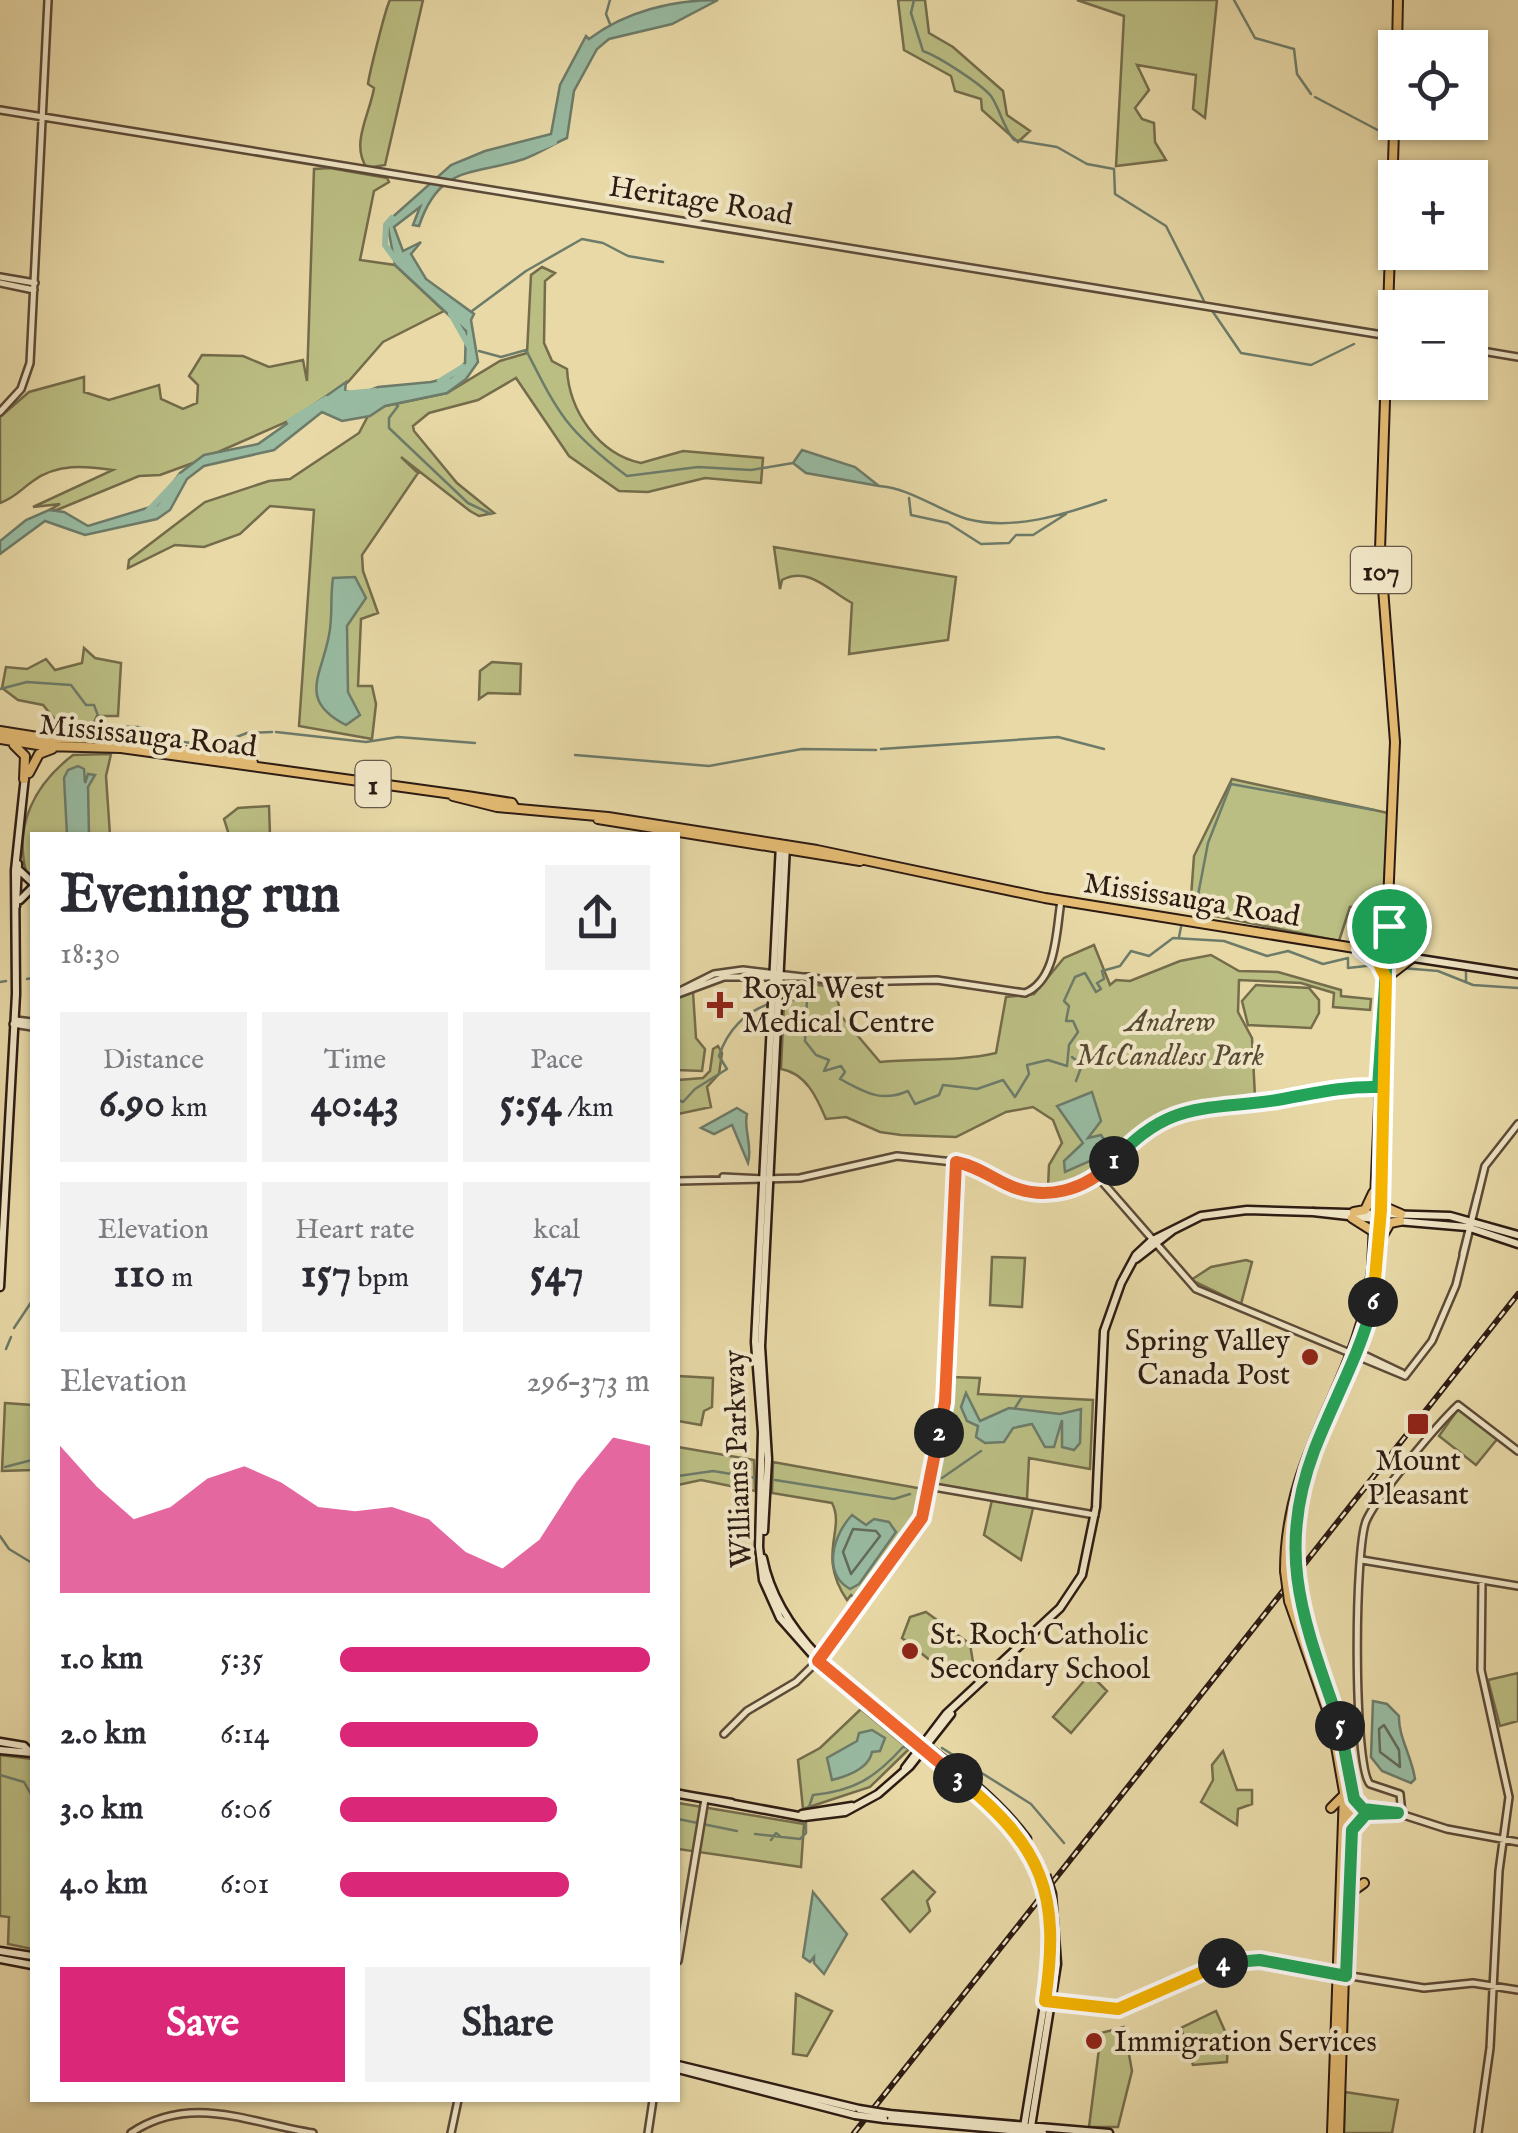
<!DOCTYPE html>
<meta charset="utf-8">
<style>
body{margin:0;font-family:"IM FELL English",serif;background:#f2f2f3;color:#2b2b33;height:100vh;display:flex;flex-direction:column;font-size:38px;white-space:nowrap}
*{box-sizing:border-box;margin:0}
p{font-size:32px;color:#7c7c81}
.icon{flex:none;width:55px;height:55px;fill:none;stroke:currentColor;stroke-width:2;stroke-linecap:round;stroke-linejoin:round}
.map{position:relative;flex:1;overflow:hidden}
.details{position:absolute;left:30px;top:832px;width:650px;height:1270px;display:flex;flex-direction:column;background:#fff;border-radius:0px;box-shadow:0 2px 8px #0004}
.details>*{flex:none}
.fabs{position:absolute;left:1378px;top:30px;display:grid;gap:20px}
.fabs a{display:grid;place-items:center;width:110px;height:110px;border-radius:0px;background:#fff;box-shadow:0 2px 8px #0004;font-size:50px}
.pin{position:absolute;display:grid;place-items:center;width:85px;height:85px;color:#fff;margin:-42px;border:5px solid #fff;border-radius:50%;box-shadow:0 2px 10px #0007}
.km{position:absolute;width:50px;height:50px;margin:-25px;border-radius:50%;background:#222;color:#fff;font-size:28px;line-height:50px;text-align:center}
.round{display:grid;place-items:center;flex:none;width:105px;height:105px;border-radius:0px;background:#f2f2f3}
.head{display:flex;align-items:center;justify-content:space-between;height:170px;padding:0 30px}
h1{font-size:55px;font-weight:700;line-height:75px}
.stats{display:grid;grid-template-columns:repeat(3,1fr);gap:15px;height:170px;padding:10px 30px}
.stats div{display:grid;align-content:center;border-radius:0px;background:#f2f2f3;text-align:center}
.stats b{font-size:42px;font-weight:700}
.stats small{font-size:28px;font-weight:400}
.stats p{font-size:28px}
.chart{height:280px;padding:20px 30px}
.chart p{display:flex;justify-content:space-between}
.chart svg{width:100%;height:180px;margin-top:10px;fill:#db2777;opacity:.7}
.cta{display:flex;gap:20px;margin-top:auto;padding:20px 30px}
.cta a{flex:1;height:115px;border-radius:0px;background:#db2777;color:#fff;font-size:40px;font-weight:700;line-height:115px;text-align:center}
.cta a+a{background:#f2f2f3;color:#2b2b33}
ul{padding:0 30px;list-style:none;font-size:32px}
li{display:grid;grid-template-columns:160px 120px 1fr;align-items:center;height:75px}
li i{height:25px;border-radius:12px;background:#db2777}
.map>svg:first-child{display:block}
.green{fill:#bbbe83;stroke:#746c4b;stroke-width:2.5}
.water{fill:#98bba2;stroke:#6d7b69;stroke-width:2.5}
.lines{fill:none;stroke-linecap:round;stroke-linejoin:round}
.shore{stroke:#626b5a;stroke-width:2.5}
.stream{stroke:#6d7b69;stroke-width:2.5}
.river{stroke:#98bba2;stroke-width:6}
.tertiary-casing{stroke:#5c4a38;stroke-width:10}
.secondary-casing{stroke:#2d1b13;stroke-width:11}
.primary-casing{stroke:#2d1b13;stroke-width:12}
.tertiary{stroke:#f0e6c6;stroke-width:5}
.secondary{stroke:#f0e6c6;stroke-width:6}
.primary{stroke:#e4bc74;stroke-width:8}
.rail-casing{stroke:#2d1b13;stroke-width:6}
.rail{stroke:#f0e6c6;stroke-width:2.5;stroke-dasharray:8;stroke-linecap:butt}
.secondary-bridge-casing{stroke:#2d1b13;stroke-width:11;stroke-linecap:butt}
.primary-bridge-casing{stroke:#2d1b13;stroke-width:12;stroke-linecap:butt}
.secondary-bridge{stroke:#f0e6c6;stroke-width:6}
.primary-bridge{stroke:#e4bc74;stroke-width:8}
.split-1-casing{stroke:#fff;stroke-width:20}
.split-2-casing{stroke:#fff;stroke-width:20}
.split-3-casing{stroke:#fff;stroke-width:20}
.split-4-casing{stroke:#fff;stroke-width:20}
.split-5-casing{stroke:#fff;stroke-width:20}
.split-6-casing{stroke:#fff;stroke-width:20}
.split-7-casing{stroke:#fff;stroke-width:20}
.split-1{stroke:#22a559;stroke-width:12}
.split-2{stroke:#f0652b;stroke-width:12}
.split-3{stroke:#f0652b;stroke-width:12}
.split-4{stroke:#f5b400;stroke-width:12}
.split-5{stroke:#22a559;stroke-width:12}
.split-6{stroke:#22a559;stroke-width:12}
.split-7{stroke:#f5b400;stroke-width:12}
.poi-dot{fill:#8f2418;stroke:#f0e6c6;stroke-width:4}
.labels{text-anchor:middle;stroke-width:8;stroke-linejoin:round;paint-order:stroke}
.shield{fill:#f0e6c6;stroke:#685849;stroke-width:2.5}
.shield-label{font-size:28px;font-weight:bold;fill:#2d1b13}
.street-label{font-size:30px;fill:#2d1b13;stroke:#f0e6c6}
.poi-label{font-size:30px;fill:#2d1b13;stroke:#f0e6c6;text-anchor:start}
.park-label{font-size:30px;font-style:italic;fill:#584c35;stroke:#f0e6c6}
</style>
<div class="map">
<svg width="1518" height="2133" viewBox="0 0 1518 2133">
<rect width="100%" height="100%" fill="#e8d9a7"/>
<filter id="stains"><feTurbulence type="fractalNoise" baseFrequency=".002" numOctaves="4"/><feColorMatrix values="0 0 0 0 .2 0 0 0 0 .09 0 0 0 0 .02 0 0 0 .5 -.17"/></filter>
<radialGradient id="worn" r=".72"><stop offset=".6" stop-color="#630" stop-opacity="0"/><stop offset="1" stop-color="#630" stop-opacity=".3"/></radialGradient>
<path class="green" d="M390 0H423L385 165 367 168C350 144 370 114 374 88L368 84C369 75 386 6 390 0Z
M898 0H925L929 33 953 47 1003 91 1007 115 1030 131 1018 142 982 110 981 99 955 91 951 76 904 50Z
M1077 0H1217L1205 118 1193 109 1196 75 1137 65 1149 90 1135 108 1142 119 1154 123 1155 142 1166 160 1116 166 1124 16Z
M330 168 387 178 389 182 374 191 360 260 395 265 444 311 383 342 348 382 291 420 193 463 160 475 139 476 57 510H49L60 504 33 507 113 470C85 466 57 463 33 481 20 490 16 497 0 503V417L29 392 84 377V392L109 400 159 385 161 399 183 409 197 403 198 385 189 376 202 355 243 356 269 367 303 360 307 381 314 169Z
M542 267 555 273 545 281 544 343 552 361 567 369C569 410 598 454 641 463L683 451 763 458 761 483 705 478 648 492 619 491 569 456 516 378 478 400 429 413 413 426 414 431 457 483 494 513 479 516 470 511 401 457 418 473 362 555 363 571 378 613 361 619 358 686H372L376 704 372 739 299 726 314 510 270 506 240 534 204 547 175 545 128 568 129 560 205 502 269 481 290 479 359 433 368 416 385 406 447 393 500 361 527 353 531 275Z
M774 547 956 577 948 640 849 654 852 603C828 590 809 566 782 580L780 589Z
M84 648 95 658 121 663 118 716H97L91 729 62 728 43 705 18 700 2 688 6 667 27 669 46 659 55 670 82 663Z
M492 662 521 664 520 694 488 693 479 699 480 671Z
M111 754 106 776 110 835H32V879L27 875C13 826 34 785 73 755Z
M1232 779 1388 813 1383 906 1350 907 1339 941 1190 911 1194 856Z
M269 806 270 835H229L224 819 238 808Z
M1094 945 1110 985 1116 980 1130 981 1180 961 1211 955 1239 971 1278 972 1341 990V996L1371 999 1370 1010 1333 1007 1334 993 1301 983 1239 980 1238 1012 1252 1038 1255 1097C1219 1100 1181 1099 1150 1120 1113 1144 1097 1184 1048 1188L1049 1165 1062 1143 1053 1120 1033 1107 1006 1112 956 1137 901 1135 880 1132 846 1117 826 1119C817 1098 806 1073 781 1069L785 981 835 987 841 1016 880 1062C919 1058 957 1062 996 1053L1006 997 1034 994 1064 958Z
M1256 985 1309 988 1319 1000V1013L1311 1028 1248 1025 1242 1001Z
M693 992 696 1038 705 1049 702 1071 678 1070V998Z
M718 1046 722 1053 719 1074 707 1087 711 1107 678 1114V1080L703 1078 710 1071 713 1049Z
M992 1257 1025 1258 1022 1307 990 1305Z
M1246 1260 1252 1262 1241 1304 1191 1280 1211 1267Z
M678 1376 713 1378 712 1407 704 1411 701 1425 678 1421Z
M951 1377 980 1378 978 1394 1093 1400 1090 1469 1029 1458 1027 1499 934 1485Z
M5 1403 32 1405V1470L2 1471Z
M1459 1408 1498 1438 1476 1465 1439 1436Z
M678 1447 754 1460 755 1491 701 1480 678 1485Z
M773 1462 923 1489 909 1534 860 1602 851 1595 847 1600C816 1554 846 1530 832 1503L772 1493Z
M992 1500 1033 1508 1021 1560 984 1535Z
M926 1612 970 1644 973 1662 964 1672 950 1676 902 1638 910 1617Z
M1518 1673V1721L1500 1726 1488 1680Z
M1090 1674 1107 1691 1071 1733 1053 1717Z
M861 1709 909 1749 870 1787 803 1809 798 1760 820 1748Z
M1223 1751 1237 1790H1252V1804L1238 1809 1237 1825 1201 1802 1213 1780 1212 1765Z
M0 1755 32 1759V1949L8 1944 9 1917 0 1916Z
M678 1803 804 1824 801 1867 678 1849Z
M913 1871 935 1892 927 1901 930 1911 910 1932 882 1899Z
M796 1994 832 2011 807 2056 793 2054Z
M1216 2011 1228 2038 1227 2062 1193 2065 1181 2028Z
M1124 2027 1132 2071 1118 2127H1089L1101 2033Z
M1345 2092 1398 2100 1392 2133H1344Z"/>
<path class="water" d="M718 0 672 24 609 39 597 49 574 91 567 138C553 144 538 154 524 159 472 176 440 164 419 226L413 225 420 207 394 227 403 251 421 242 411 254 426 279 474 314 471 320 478 362 466 379 447 393 385 406 370 416 342 421 322 412 274 450 204 466 187 479 170 510 157 519 85 535 45 521 0 554V541L26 520 49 510 64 512 88 526 157 505 180 473 204 455 258 444 346 382 345 391 360 394 378 387 431 382 451 377 465 363 466 331 395 265 387 222 451 165 485 151 551 134 560 85 586 36 589 39C626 11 673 0 718 0Z
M802 450 855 467 879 486 806 473 793 463Z
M355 577 366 598 347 626 348 692 360 715 346 725C297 700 322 675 329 635 333 616 330 596 333 578Z
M78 766 84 769 85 783 88 774 95 775 88 787 89 835H67L64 778 68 770Z
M1092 1092 1101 1121 1088 1138 1101 1135 1105 1141 1090 1161 1065 1172 1064 1161 1083 1143 1057 1106Z
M737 1108 747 1114C743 1129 753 1145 748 1163L732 1125 714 1134 701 1128Z
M966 1393 980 1421 1009 1408 1060 1414 1081 1409 1080 1443 1074 1450 1062 1447V1420L1054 1447H1045L1032 1424 1013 1428 1004 1442 985 1443 976 1437 978 1426 967 1421 961 1407Z
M852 1515 866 1525 874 1519 889 1522 896 1532 859 1584 850 1589C822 1573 833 1535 852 1515Z
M1373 1701 1387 1704 1399 1716C1398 1736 1412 1757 1415 1779L1411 1783 1382 1771 1371 1757Z
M872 1730 885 1738 880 1751 872 1752C869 1768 848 1776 832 1780L827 1758 857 1741 859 1733Z
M813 1892 847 1934 824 1974 814 1963V1957L810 1962 803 1957Z"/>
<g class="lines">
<path class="shore" d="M853 1529 876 1531 880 1536 851 1574 843 1552Z
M1384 1725 1399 1750 1400 1767 1380 1752 1379 1729Z"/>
<path class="stream" d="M610 0 606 14 610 24
M914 0 911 13 923 51C938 56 981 84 991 96 1000 109 1003 127 1014 140L1057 147 1087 164 1114 169 1115 194 1166 226 1204 301
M1234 0 1255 38 1294 49 1297 74 1311 94
M1315 97 1389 136
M472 311 526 271 582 239 603 243 628 256 663 262
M1213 312 1241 353 1311 365 1354 344
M479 351 501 357 526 350C559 415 567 431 627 476L698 467 751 470 793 463
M395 404 398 406 389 418V428L468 503 491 514
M879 486C910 488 938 510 967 519 1012 531 1063 515 1106 500
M909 498 911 515 948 523 981 544 1009 543 1016 535H1033L1066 514
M0 689 27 682 71 685 86 705H94L102 726 138 727 184 742 213 746 247 733 272 732
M276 732 366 742 398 737 475 743
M881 749 1058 737 1104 749
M575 755 709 766 802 749 876 750
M1194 916 1208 843 1231 784 1374 810
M1179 937 1181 927
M1402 968 1438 971 1473 985 1518 988
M1466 970V981
M27 979 32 978
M0 982 6 981
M781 1001 807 999 805 1041 816 1055 829 1060 824 1071 841 1066 845 1072 840 1079C865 1092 880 1103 908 1091L915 1104 939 1095 943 1085 977 1089 1003 1080 1015 1097 1029 1074 1027 1065 1048 1060 1067 1066 1069 1045 1078 1032 1073 1021H1066L1069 1006 1064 1001 1075 977 1085 973 1096 992 1101 989 1097 983 1104 979 1102 971 1120 966 1131 951 1149 956 1173 938 1224 941 1267 956 1288 951 1323 964 1348 958V968L1375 965
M1072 1057 1082 1065 1076 1081
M678 1100 683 1102 695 1089 727 1069 719 1056C727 1031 745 1012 769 1004
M14 1328 32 1301
M6 1349 11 1337
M1015 1408 1022 1397
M5 1467 32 1460
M678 1476 713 1471 756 1478
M942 1478 981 1451
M775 1480 894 1499 910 1494
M0 1536 9 1549 32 1563
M942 1748 1031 1804 1064 1843
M0 1775 24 1782 32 1796
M807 1813 813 1795C854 1791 875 1778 903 1747L909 1748
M678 1819 737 1831
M755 1834 800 1839 806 1833V1821
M771 1840 776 1833 781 1837"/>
<path class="river" d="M529 152 554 142
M392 218 386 225 385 245 396 260
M451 314 469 346
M440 381 463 367
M343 394 375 391
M290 421 326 399
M148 511 180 477"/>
<g class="tertiary-casing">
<path id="tertiary" d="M0 110 1395 337
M0 277 35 283
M0 283 34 290
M1470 349 1518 357
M0 412 21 389 30 363 48 0
M678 992 714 974 743 970 846 982 937 980 1025 993C1057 980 1056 931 1061 901
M678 994 724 977H809
M16 1020 32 1022
M13 1024 32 1027
M723 1177 763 1179
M1098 1177 1196 1289 1405 1376
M678 1181 800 1178 897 1156 963 1163 1018 1189 1058 1192 1098 1177 1142 1132 1176 1112 1332 1087H1379
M1463 1254 1478 1194
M1358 1352 1402 1373
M1405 1376 1432 1341 1456 1285 1485 1166 1518 1124
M928 1486 1095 1515
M1362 1560 1518 1586
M724 1734 747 1711 796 1682 833 1646 922 1518 945 1402 956 1162
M1350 1809 1388 1810 1447 1829 1518 1842
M1351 1813 1395 1814
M1402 1814 1400 1794 1370 1784C1353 1767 1354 1542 1367 1519 1379 1494 1437 1425 1458 1405L1518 1451
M678 1961 705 1799
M1048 2002 1099 2010 1124 2008 1215 1966 1248 1959 1424 1988 1473 1983 1518 1990
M131 2133C191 2093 249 2123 313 2133
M451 2133 458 2100
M648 2133 653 2100
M1478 2133 1490 2048 1499 1871 1509 1797 1481 1670 1482 1580"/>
</g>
<g class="secondary-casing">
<path id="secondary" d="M780 844 755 1342 762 1432 759 1547 763 1580 780 1618 818 1661 1005 1818 1026 1843 1043 1879
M19 870 32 882
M20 900 32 888
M16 906 18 864
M1388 954 1518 974
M1313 1212 1375 1219
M1397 1221 1467 1227 1518 1244
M1136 1259 1172 1231
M0 1287 16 994 15 870 25 776
M764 1531 768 1459 761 1346 786 845
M763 1558C787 1683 956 1741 1027 1839
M0 1742 24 1746 31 1753
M0 1750 32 1753
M905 1768 946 1714 1060 1608 1082 1575 1096 1507 1104 1331 1121 1283 1136 1255 1151 1241 1201 1216 1247 1210 1450 1216 1518 1235
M679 1794 732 1803
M680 1794 804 1817 845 1812 878 1794 910 1766 951 1714
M802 1814 852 1806
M0 1951 32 1956
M0 1959 32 1965
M678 2065 859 2109
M678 2069 855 2115
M889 2114 1109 2133
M884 2119 1043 2133
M1023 2133 1052 1956 1050 1907
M1030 2133 1057 1964 1052 1894"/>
</g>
<g class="primary-casing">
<path id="primary" d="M1397 48 1398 0
M0 731 44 738 115 739 253 763
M0 739 44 746 121 748 467 796 512 803 515 808
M14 745 25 756 24 779
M29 773 39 754 52 749
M453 796 497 807 608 817 817 850 1045 898 1361 949 1378 962 1384 974
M598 819 860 861
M1363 949 1389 926
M1386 978 1412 958
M1382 1199 1387 1208 1401 1214
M1354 1212 1365 1210 1373 1193
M1352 1218 1374 1232
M1382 1237 1390 1223 1400 1221
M1293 1564C1298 1460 1340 1418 1367 1326 1392 1243 1383 1126 1387 1038L1382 1034
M1285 1571C1285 1449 1361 1380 1372 1268L1395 742 1380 550 1395 102
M1296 1593 1340 1725 1350 1786 1339 2133
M1289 1601 1332 1724 1344 1792 1332 2133
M1351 1794 1363 1809
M1331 1808 1343 1796
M1353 1826 1366 1815
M1350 1893 1364 1883"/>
</g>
<use href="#tertiary" class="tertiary"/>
<use href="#secondary" class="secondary"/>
<use href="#primary" class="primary"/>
<g class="rail-casing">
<path id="rail" d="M854 2133 1518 1294"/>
</g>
<use href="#rail" class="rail"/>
<g class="secondary-bridge-casing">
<path id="secondary-bridge" d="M1046 1875 1052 1894
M859 2109 889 2114
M855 2115 884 2119"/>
</g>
<g class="primary-bridge-casing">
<path id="primary-bridge" d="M1293 1564 1296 1593
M1285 1571 1289 1601"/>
</g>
<use href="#secondary-bridge" class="secondary-bridge"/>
<use href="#primary-bridge" class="primary-bridge"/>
</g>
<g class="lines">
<g class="split-1-casing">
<path id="split-1" d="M1114 1161C1168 1100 1204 1111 1277 1100 1312 1094 1342 1086 1378 1087L1389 926"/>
</g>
<g class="split-2-casing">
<path id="split-2" d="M939 1433 945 1402 956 1162C976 1166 989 1176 1006 1184 1045 1203 1086 1190 1114 1161"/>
</g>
<g class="split-3-casing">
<path id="split-3" d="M939 1433 922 1518 818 1661 958 1778"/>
</g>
<g class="split-4-casing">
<path id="split-4" d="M958 1778C1043 1847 1061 1893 1045 2001L1118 2009 1223 1963"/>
</g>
<g class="split-5-casing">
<path id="split-5" d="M1223 1963 1260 1960 1346 1976 1352 1830 1366 1814 1398 1813 1363 1809 1354 1799 1340 1726"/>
</g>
<g class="split-6-casing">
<path id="split-6" d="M1340 1726C1306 1626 1274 1557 1314 1451 1333 1401 1360 1355 1373 1302"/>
</g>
<g class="split-7-casing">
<path id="split-7" d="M1373 1302 1381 1210 1386 978 1378 962 1361 949 1375 942 1389 926"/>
</g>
<use href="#split-1" class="split-1"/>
<use href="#split-2" class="split-2"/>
<use href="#split-3" class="split-3"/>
<use href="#split-4" class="split-4"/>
<use href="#split-5" class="split-5"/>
<use href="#split-6" class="split-6"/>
<use href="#split-7" class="split-7"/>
</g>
<g class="poi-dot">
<path d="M715 990h10v10h10v10h-10v10h-10v-10h-10v-10h10z"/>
<circle cx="1310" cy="1357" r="10"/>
<rect x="1406" y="1412" width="24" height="24" rx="5"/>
<circle cx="910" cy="1651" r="10"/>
<circle cx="1094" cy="2041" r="10"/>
</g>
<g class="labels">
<g class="shield">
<rect x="1351" y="547" width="60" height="46" rx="8"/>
<rect x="355.5" y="761" width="35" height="46" rx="8"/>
</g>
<g class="shield-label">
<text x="1381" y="580">107</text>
<text x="373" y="794">1</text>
</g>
<g class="street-label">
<text transform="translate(701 200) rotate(9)" y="10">Heritage Road</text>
<text transform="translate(148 735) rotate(6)" y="10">Mississauga Road</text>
<text transform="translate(1192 899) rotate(9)" y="10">Mississauga Road</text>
<text transform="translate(737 1459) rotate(-92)" y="10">Williams Parkway</text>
</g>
<g class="poi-label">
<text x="742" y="998">Royal West<tspan x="742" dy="34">Medical Centre</tspan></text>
<text x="1290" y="1350" text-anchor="end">Spring Valley<tspan x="1290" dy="34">Canada Post</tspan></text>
<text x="1418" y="1470" text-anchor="middle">Mount<tspan x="1418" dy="34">Pleasant</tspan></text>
<text x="930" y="1644">St. Roch Catholic<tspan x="930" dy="34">Secondary School</tspan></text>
<text x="1114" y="2051">Immigration Services</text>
</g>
<g class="park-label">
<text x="1170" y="1031">Andrew<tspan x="1170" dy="34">McCandless Park</tspan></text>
</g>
</g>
<rect width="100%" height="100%" filter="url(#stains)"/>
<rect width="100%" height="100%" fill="url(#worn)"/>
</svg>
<div class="fabs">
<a><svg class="icon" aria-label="locate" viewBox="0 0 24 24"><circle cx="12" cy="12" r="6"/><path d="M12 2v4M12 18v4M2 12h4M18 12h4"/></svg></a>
<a>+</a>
<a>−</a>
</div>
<div class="pin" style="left:1389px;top:926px;background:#1e9e55"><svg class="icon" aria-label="arrive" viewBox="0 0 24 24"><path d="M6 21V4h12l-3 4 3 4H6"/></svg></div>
<b class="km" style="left:1114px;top:1161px">1</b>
<b class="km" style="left:939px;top:1433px">2</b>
<b class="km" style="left:958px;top:1778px">3</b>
<b class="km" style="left:1223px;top:1963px">4</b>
<b class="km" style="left:1340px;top:1726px">5</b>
<b class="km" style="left:1373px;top:1302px">6</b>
<section class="details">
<div class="head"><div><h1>Evening run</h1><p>18:30</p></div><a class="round"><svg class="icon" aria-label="share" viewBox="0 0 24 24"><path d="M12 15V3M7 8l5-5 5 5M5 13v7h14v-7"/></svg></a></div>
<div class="stats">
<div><p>Distance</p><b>6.90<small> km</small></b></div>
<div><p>Time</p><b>40:43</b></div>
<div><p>Pace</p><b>5:54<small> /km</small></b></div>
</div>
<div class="stats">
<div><p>Elevation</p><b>110<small> m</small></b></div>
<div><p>Heart rate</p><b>157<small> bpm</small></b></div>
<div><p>kcal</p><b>547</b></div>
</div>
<div class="chart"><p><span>Elevation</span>296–373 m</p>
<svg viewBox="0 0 160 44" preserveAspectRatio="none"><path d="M0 44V8L10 18L20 26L30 23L40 16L50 13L60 17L70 23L80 24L90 23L100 26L110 34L120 38L130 31L140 17L150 6L160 8V44z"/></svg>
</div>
<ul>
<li><b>1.0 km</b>5:35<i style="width:100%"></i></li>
<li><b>2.0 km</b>6:14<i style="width:64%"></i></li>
<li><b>3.0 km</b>6:06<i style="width:70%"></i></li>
<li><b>4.0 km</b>6:01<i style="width:74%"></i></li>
</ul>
<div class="cta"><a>Save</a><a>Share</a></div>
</section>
</div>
